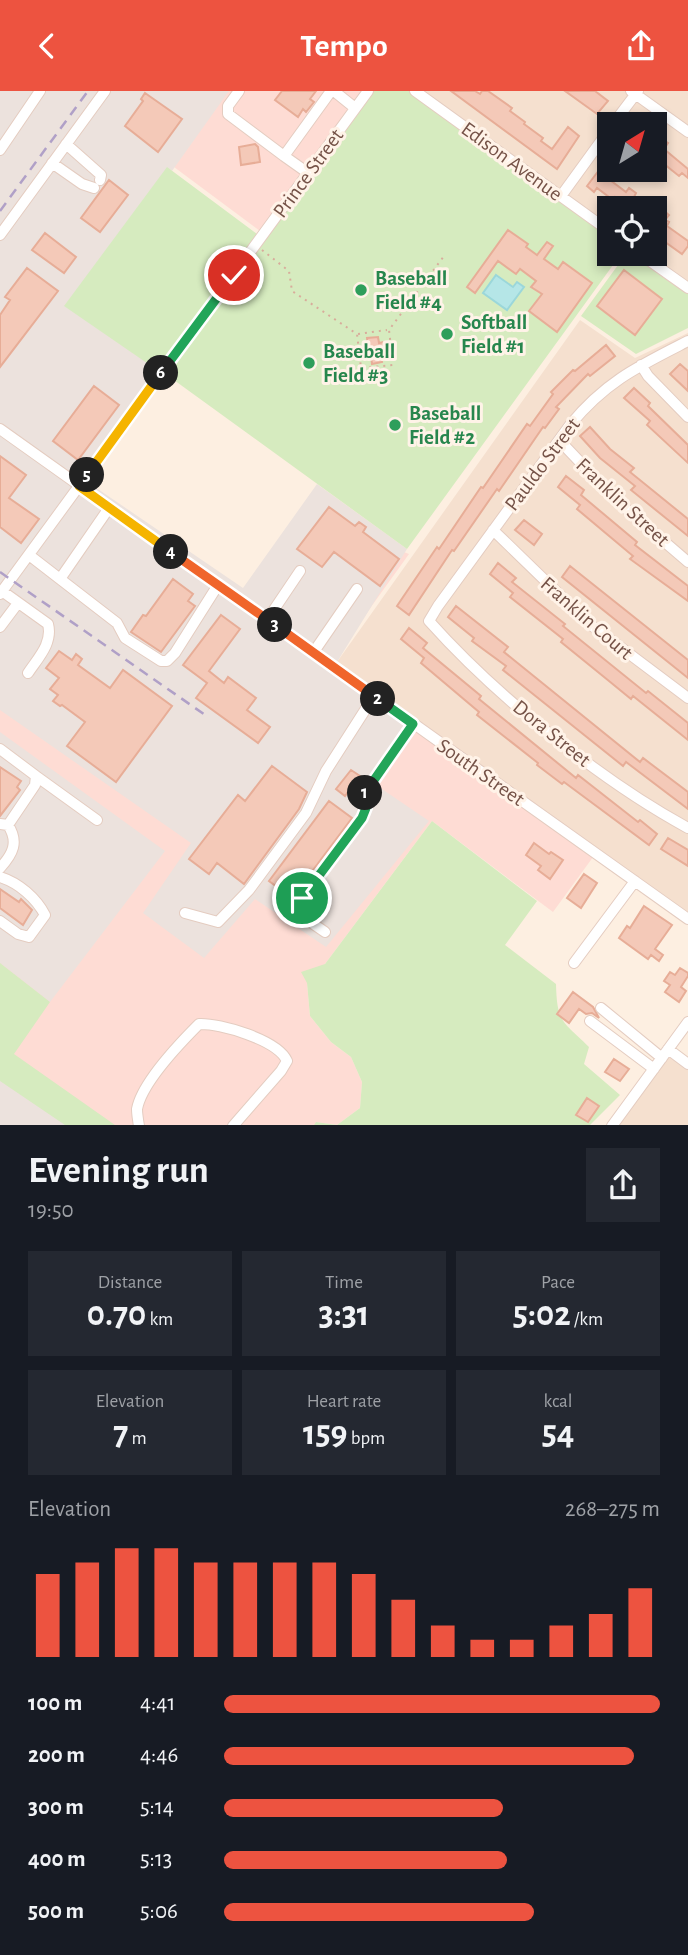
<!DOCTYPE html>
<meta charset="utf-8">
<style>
body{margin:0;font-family:"Alegreya Sans",sans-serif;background:#242831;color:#f1f3f6;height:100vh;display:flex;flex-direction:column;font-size:26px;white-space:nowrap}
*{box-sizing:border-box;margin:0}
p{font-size:23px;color:#9ea1a6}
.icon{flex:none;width:38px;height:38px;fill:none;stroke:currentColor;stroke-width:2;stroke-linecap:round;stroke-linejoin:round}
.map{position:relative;height:1034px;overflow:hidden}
.side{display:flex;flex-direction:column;background:#171b24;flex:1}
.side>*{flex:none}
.needle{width:46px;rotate:37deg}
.tools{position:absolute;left:597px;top:21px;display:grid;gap:14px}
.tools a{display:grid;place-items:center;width:70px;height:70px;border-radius:0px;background:#171b24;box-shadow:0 4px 10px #0003;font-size:35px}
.pin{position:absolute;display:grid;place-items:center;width:60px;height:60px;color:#fff;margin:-30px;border:4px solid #fff;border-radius:50%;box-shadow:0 2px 7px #0007}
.km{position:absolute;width:35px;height:35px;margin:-18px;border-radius:50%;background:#222;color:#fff;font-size:19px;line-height:35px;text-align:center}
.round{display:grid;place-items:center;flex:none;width:74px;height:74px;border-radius:0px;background:#242831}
.headline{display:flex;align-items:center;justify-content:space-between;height:119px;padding:0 28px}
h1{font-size:38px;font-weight:600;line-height:52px}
.stats{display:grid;grid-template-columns:repeat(3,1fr);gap:10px;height:119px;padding:7px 28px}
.stats div{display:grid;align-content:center;border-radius:0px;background:#242831;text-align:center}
.stats b{font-size:35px;font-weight:600}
.stats small{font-size:19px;font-weight:400}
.stats p{font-size:19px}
.chart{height:196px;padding:14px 28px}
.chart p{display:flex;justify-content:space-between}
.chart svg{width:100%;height:126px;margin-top:7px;stroke:#ed5340;stroke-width:6}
ul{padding:0 28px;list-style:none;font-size:23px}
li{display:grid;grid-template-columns:112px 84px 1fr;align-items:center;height:52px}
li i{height:18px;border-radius:9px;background:#ed5340}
header{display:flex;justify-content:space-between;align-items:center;height:91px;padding:0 28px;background:#ed5340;color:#fff;font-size:32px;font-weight:600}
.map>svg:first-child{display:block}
.residential{fill:#f5e0cf;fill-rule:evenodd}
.commercial{fill:#fedcd4;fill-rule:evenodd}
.industrial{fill:#ece2dd}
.green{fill:#d6ebbf}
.water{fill:#b5e6e7;stroke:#9bd7da;stroke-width:2}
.building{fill:#f4c9b8;stroke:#e7ad97;stroke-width:2}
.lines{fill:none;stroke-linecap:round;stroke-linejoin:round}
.minor-casing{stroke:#e4ccc0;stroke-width:12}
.path{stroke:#d8ac9b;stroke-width:2;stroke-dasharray:2 5;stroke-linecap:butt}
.minor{stroke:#fff;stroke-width:10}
.rail{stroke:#b0a0c7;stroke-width:2.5;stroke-dasharray:10 7;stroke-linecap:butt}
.split-1-casing{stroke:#fff;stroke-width:14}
.split-2-casing{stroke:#fff;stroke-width:14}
.split-3-casing{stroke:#fff;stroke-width:14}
.split-4-casing{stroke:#fff;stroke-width:14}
.split-5-casing{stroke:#fff;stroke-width:14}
.split-6-casing{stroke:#fff;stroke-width:14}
.split-7-casing{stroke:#fff;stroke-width:14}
.split-1{stroke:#22a559;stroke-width:9}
.split-2{stroke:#22a559;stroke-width:9}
.split-3{stroke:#f0652b;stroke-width:9}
.split-4{stroke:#f0652b;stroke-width:9}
.split-5{stroke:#f5b400;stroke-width:9}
.split-6{stroke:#f5b400;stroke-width:9}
.split-7{stroke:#22a559;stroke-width:9}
.leisure-dot{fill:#2e9e5b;stroke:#fff3e8;stroke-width:2.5}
.labels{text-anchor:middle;stroke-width:6;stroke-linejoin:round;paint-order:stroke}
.street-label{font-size:21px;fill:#755247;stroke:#fff3e8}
.leisure-label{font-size:21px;font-weight:bold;fill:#27864d;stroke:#fff3e8;text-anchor:start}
</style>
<header><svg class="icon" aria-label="back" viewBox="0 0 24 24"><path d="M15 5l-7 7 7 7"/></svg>Tempo<svg class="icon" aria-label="share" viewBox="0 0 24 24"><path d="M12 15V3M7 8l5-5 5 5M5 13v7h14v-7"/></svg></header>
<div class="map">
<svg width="688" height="1035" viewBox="0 0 688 1035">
<rect width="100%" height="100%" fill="#fdefe1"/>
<path class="residential" d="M423 0H688V191L649 163H654V117H609V134ZM609 33H654V79H609Z
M580 229 635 267 688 242V823L337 571Z
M671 962 688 974V1034L618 1035Z"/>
<path class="commercial" d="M0 0H369L84 392 242 501 404 461 409 463 330 573 596 762 553 821 432 730 325 873 307 892 310 925 331 951 351 966 362 991 360 1017 337 1034 316 1031 314 1035 93 1034 0 967ZM170 73 260 140 160 282Z"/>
<path class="industrial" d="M0 0H229L172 80 168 77 157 279 167 284 89 392 243 497 317 393 407 458 337 571 421 631 376 694 429 730 326 856 255 808 204 867 143 822 191 752 0 619Z
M0 641 165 760 50 911 0 872Z
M0 967 93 1034H0Z"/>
<path class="green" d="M374 0H409L609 145V163H621L407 458 167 284Z
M167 76 257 143 157 279 64 215Z
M626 163H632L688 203V237L636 263 581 225Z
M432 730 537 810 505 854 556 893C557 933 563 930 589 956L584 973 620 1004 590 1034H314L316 1031 337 1034 360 1017 362 991 351 966 331 951 310 925 307 892 301 881 325 873Z
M0 872 50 911 14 963 115 1034H65L0 990Z"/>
<path class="water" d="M496 184 513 196 517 191 524 196 507 219 483 202Z"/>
<path class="building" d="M282 0H316L310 8 314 11 306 21 303 18 298 26 275 9Z
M451 0H475L480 3 482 0H488L512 17 510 20 525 31 524 33 543 47 541 50 552 58 568 36 579 45 557 78Z
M565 0H595L608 10 597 23Z
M145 2 182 28 158 61 125 35 143 10 141 8Z
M654 42 668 52 664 58 688 78V87L682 82 679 85 664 73 661 77 654 71Z
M255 53 258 56 260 71 241 74 239 56Z
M609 66V81L606 86 626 101 629 97 636 102 634 106 639 109 636 113 642 117H626L627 115 615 106 613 109 597 97 594 101 587 95Z
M109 89 128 104 100 141 81 127Z
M661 117 669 124 665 129 669 131 667 135 688 150V155L682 163 654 143V126Z
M508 139 528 153 526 156 537 164 547 151 553 155 544 168 558 178 563 171 592 192 557 241 529 220 542 203 531 196 536 190 520 178 516 183 498 170 475 202 467 196Z
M45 142 76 166 64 182 32 159Z
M27 177 58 200 0 276V224L10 209 5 206Z
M624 179 662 208 635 244 597 215Z
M378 246 379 252 384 251 386 263 381 264 382 271 372 273 371 265 367 266 365 256 368 255 367 247Z
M606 254 615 265 590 285 588 283 556 316 559 318 545 337 543 336 499 400 497 398 454 460 452 459 409 524 397 515 437 456 439 458 481 396 483 397 527 333 530 335 553 303 551 301 573 279 575 280Z
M680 273 688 280V300L670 283Z
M94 295 119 314 78 369 53 350Z
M634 297 650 312 648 315 688 354V372L647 334 650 330 624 307Z
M590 336 610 358 634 377 630 381 688 428V445L631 399 635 395 600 367 580 345Z
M0 365 26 384 9 407 39 428 21 452 0 436Z
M566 385 584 399 581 404 637 451 635 454 688 495V510L630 468 633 465 577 418 580 414 558 396Z
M329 416 355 435 359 431 366 436 363 441 399 468 380 495 334 461 322 476 297 458Z
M524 429 542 443 534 454 515 439Z
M498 472 516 487 512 491 565 533 563 535 646 602 648 600 688 632V649L633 605 631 608 609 590 561 551 563 548 510 506 513 502 490 483Z
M570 475 688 569V587L562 486Z
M173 488 193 503 188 510 195 515 161 561 131 541 143 524 146 525Z
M456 515 508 556 504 561 640 671 643 667 688 701V718L626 671 623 675 503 579 506 575 472 550 474 547 448 526Z
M221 524 240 538 209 580 224 592 228 586 256 607 247 619 270 636 258 652 196 607 207 592 183 574Z
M409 537 427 552 423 557 481 605 479 608 576 687 578 684 638 731 640 729 657 743 649 754 564 691 562 693 537 674 538 672 477 624 479 621 421 572 424 567 401 548Z
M59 560 72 569 76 563 82 568 78 574 110 597 123 579 172 615 116 691 67 655 85 631 62 614 60 615 53 610 58 604 50 598 59 587 46 577Z
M272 675 307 701 299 718 244 793 217 772 209 783 189 768 238 704 245 710Z
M0 676 21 690 17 696 20 699 0 725Z
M351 679 360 685 345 705 336 698Z
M329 710 352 727 292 807 269 790Z
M668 747 688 759V775L661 758Z
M534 752 549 763 551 761 563 769 550 788 538 779 541 775 526 764Z
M584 783 597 792 581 817 567 807Z
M0 798 19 811 21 808 32 819 23 834 0 817Z
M644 815 672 834 655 858 663 864 659 870 651 864 648 868 619 847 627 835 630 837Z
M680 877 688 882V885L681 896 686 900 679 911 665 901 670 894 664 890 670 881 675 884Z
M573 901 593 916 599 927 592 922 586 923 579 918 569 932 557 923Z
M614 968 629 978 620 990 605 981Z
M587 1007 599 1015 588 1031 576 1024Z"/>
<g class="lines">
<g class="minor-casing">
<path id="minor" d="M239 0 228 15V23L284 65
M334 0 355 17
M415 0 609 140
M631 0 688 41
M613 33 638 0
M66 53 101 84 100 89
M0 59 40 0
M52 72 82 93 94 97
M308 82 284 65 331 0
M561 105 609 39
M0 144 105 0
M640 163 688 197
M688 250C639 275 606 290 570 334L438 515 429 530C496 605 600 689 688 737
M641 274 648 285 688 326
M0 338 688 828
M559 349 617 410 688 471
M493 439 591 534 688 607
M29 464 60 488 109 417
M60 488 117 532 125 547 161 570H167L175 562 218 494
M2 500 48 533C53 552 38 567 28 582
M0 503 368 0
M267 529 300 480
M0 536 18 512
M313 562 357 498
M0 658 36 685 35 694 8 734 0 733
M36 685 97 729
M0 777C13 763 19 751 8 734
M0 786C19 792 36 807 45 824L29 846 18 843 0 830
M185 822 218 831 249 799 306 722 326 680 374 605
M325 841 293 819 362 727 366 717 363 704 413 633
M574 872 635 790
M601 917 662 967
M590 930 654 978
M668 958 688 973
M139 1035C138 1029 137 1023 137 1018 142 991 180 952 199 933 220 932 278 949 287 970L281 980 233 1035
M612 1035 688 931"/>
</g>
<path class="path" d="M262 159 289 180 292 200 357 243 361 277 393 274 389 239 444 165
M358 243 387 239"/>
<use href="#minor" class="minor"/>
<path class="rail" d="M0 120 88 0
M0 481 208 626"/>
</g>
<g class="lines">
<g class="split-1-casing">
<path id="split-1" d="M302 807 362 727 366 717 363 704 365 702"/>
</g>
<g class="split-2-casing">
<path id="split-2" d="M365 702 413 633 378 608"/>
</g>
<g class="split-3-casing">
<path id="split-3" d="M275 534 378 608"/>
</g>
<g class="split-4-casing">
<path id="split-4" d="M171 461 275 534"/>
</g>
<g class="split-5-casing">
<path id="split-5" d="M87 384 79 395 171 461"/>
</g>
<g class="split-6-casing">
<path id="split-6" d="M87 384 161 282"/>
</g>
<g class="split-7-casing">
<path id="split-7" d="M161 282 234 184"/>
</g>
<use href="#split-1" class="split-1"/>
<use href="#split-2" class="split-2"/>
<use href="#split-3" class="split-3"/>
<use href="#split-4" class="split-4"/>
<use href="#split-5" class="split-5"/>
<use href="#split-6" class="split-6"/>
<use href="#split-7" class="split-7"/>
</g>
<g class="leisure-dot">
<circle cx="361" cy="199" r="7"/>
<circle cx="447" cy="243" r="7"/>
<circle cx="309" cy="272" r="7"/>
<circle cx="395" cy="334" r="7"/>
</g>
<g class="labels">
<g class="street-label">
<text transform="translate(512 70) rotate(36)" y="7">Edison Avenue</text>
<text transform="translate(308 82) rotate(-54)" y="7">Prince Street</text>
<text transform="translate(542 373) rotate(-53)" y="7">Pauldo Street</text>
<text transform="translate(623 411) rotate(43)" y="7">Franklin Street</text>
<text transform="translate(587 527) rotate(41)" y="7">Franklin Court</text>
<text transform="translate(552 642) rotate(39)" y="7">Dora Street</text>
<text transform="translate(481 681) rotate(35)" y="7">South Street</text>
</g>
<g class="leisure-label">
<text x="375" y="194">Baseball<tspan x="375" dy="24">Field #4</tspan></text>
<text x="461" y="238">Softball<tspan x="461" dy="24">Field #1</tspan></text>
<text x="323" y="267">Baseball<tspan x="323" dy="24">Field #3</tspan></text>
<text x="409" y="329">Baseball<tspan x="409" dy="24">Field #2</tspan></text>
</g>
</g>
</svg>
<div class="tools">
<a><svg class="needle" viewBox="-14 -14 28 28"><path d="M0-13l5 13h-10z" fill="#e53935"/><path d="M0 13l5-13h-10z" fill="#9ea1a6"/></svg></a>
<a><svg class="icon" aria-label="locate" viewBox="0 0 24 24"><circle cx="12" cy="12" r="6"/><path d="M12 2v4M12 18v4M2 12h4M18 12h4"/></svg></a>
</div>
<div class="pin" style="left:302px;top:807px;background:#1e9e55"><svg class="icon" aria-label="arrive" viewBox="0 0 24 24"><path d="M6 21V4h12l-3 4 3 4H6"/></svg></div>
<div class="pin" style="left:234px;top:184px;background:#d93025"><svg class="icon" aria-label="check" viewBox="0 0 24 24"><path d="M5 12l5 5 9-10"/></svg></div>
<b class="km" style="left:365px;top:702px">1</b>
<b class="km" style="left:378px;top:608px">2</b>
<b class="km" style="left:275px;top:534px">3</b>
<b class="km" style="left:171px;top:461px">4</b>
<b class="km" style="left:87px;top:384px">5</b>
<b class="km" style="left:161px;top:282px">6</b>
</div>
<section class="side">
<div class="headline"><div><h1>Evening run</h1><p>19:50</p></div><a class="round"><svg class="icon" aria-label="share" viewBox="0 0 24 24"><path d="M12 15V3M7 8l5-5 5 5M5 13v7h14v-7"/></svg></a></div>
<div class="stats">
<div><p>Distance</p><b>0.70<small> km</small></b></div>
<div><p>Time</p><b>3:31</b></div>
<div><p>Pace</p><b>5:02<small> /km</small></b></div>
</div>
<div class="stats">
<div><p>Elevation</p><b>7<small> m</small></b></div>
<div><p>Heart rate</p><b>159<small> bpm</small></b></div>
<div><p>kcal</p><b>54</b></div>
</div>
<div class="chart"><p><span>Elevation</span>268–275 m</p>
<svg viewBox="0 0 160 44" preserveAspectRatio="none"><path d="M5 44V15M15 44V11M25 44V6M35 44V6M45 44V11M55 44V11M65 44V11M75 44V11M85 44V15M95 44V24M105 44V33M115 44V38M125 44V38M135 44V33M145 44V29M155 44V20"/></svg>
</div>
<ul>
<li><b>100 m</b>4:41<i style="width:100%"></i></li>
<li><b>200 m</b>4:46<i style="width:94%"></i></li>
<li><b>300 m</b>5:14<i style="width:64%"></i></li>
<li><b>400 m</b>5:13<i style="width:65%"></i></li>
<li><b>500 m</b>5:06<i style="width:71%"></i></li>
</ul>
</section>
